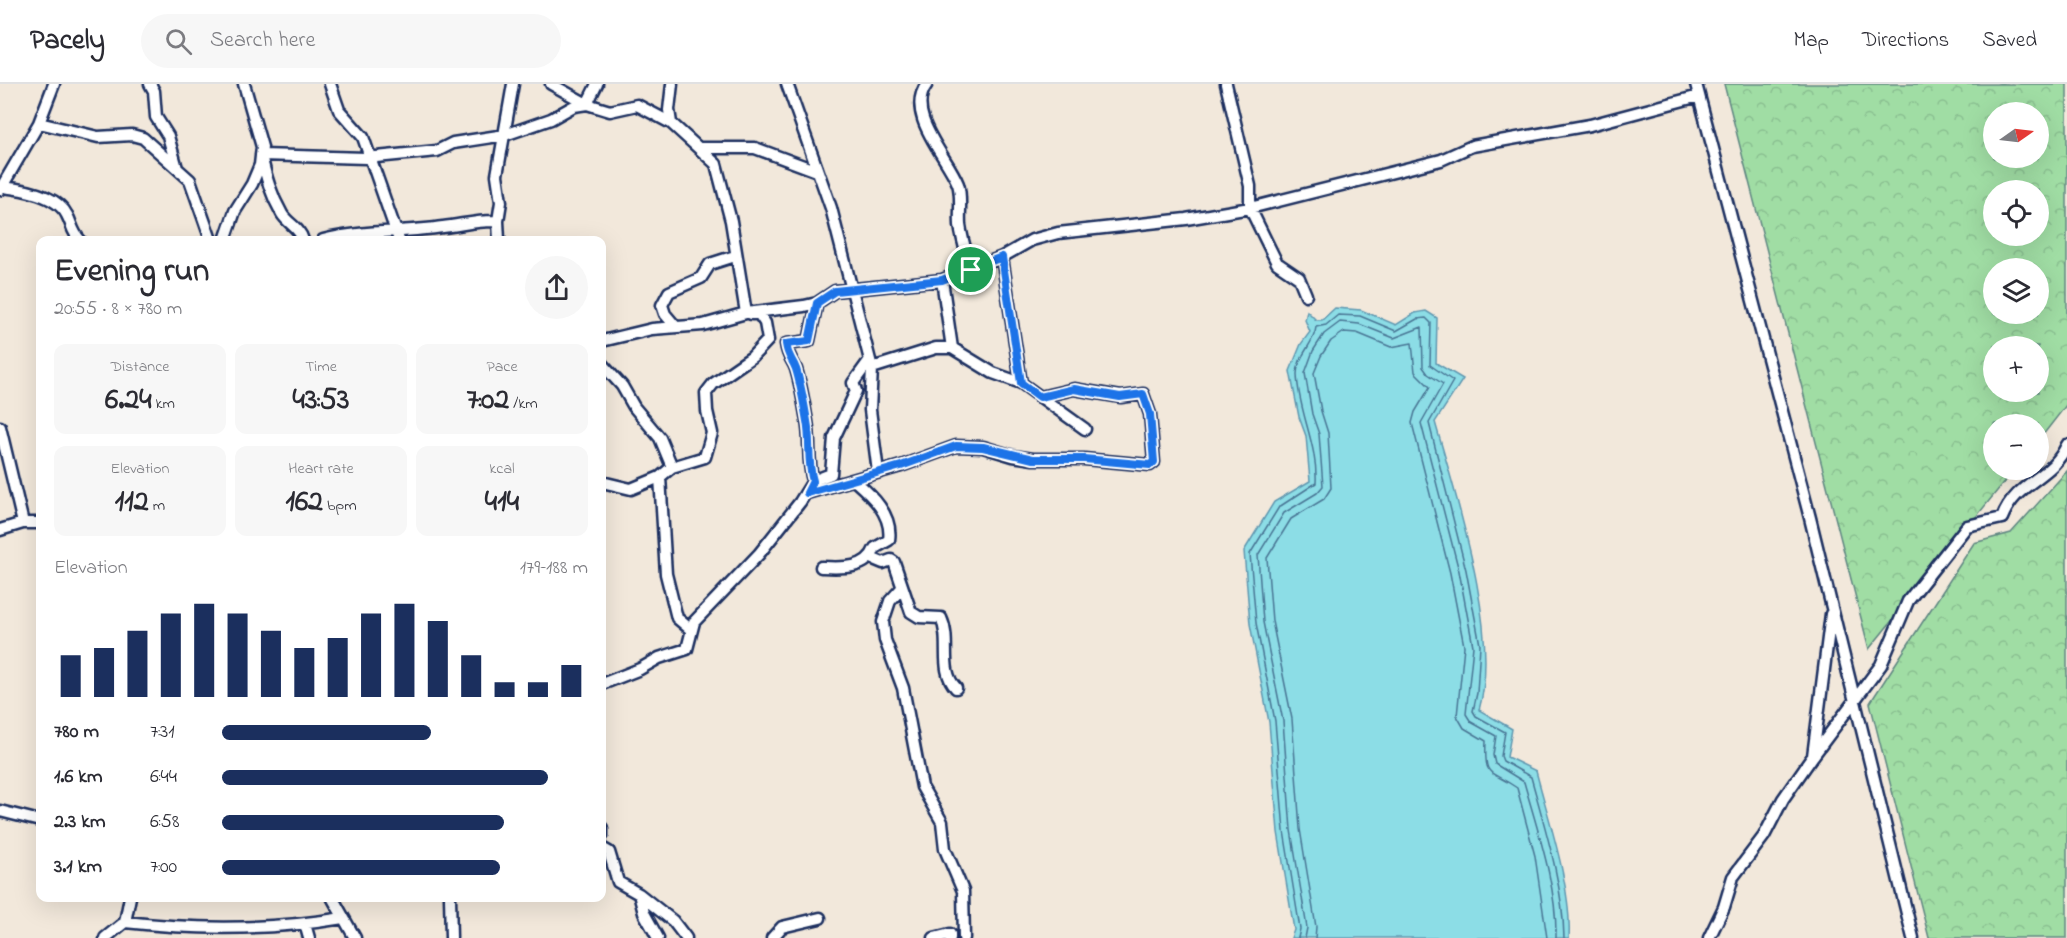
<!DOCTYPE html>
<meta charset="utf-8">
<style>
body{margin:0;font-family:"Indie Flower",sans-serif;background:#f7f7f7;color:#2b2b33;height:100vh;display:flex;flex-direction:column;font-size:22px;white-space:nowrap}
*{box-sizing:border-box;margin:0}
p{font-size:20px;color:#7c7c81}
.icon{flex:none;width:33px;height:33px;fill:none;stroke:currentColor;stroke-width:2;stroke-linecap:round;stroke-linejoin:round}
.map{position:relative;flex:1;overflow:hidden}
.details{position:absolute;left:36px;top:152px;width:570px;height:666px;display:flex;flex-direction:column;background:#fff;border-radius:12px;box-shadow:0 6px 24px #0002}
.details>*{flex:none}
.needle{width:39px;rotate:76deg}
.tools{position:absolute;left:1983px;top:18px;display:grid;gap:12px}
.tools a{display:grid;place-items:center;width:66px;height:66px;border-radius:50%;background:#fff;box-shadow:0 6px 24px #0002;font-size:30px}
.pin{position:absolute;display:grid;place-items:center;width:51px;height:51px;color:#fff;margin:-26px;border:3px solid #fff;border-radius:50%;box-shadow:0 2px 6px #0007}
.round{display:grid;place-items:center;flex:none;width:63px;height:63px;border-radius:32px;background:#f7f7f7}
.summary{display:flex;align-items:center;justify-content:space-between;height:102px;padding:0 18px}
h1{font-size:33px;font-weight:800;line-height:45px}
.metrics{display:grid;grid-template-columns:repeat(3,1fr);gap:9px;height:102px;padding:6px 18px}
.metrics div{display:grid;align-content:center;border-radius:12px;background:#f7f7f7;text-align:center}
.metrics b{font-size:30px;font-weight:800}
.metrics small{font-size:16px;font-weight:400}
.metrics p{font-size:16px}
.chart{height:168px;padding:12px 18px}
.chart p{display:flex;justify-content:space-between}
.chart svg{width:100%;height:108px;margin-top:6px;stroke:#1b2f5e;stroke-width:6}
ul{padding:0 18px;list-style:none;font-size:20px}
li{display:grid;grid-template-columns:96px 72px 1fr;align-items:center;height:45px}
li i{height:15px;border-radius:8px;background:#1b2f5e}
header{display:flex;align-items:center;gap:36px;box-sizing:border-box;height:84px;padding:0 30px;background:#fff;border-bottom:2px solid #e1e1e2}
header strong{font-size:28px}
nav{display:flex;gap:33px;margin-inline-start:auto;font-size:21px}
.search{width:420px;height:54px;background:#f7f7f7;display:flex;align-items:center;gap:15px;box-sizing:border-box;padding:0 21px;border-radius:33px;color:#7c7c81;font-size:22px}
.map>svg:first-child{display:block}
.forest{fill:url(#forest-crowns);stroke:#5e8681;stroke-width:1.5;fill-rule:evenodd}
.water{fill:#8cdde6;stroke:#5f97b0;stroke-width:1.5}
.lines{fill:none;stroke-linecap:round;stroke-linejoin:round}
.shore{stroke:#487594;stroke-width:1.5}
.street-casing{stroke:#1b2f5e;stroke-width:15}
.street{stroke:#fff;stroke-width:10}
.route-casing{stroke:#fff;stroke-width:12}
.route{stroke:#1a73e8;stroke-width:8}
</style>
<header>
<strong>Pacely</strong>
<div class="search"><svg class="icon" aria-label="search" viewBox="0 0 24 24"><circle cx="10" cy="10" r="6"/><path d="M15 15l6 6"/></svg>Search here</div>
<nav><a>Map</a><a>Directions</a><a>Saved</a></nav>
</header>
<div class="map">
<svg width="2067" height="854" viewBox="0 0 2067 854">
<defs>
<pattern id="forest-crowns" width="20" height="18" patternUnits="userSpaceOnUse" patternTransform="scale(1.5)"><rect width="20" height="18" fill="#a0dda4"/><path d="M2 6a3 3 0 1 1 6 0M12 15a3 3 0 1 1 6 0" fill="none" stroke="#89be90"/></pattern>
</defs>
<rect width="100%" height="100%" fill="#f2e8db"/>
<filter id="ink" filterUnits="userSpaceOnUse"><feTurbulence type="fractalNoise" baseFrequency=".0167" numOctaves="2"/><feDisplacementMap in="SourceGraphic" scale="12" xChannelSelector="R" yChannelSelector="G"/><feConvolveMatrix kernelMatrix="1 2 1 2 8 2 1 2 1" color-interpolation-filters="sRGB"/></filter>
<g filter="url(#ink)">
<path class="forest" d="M1724 0H2067V320L2039 356 2038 340H1994V386H2014L1869 565ZM1994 28H2038V74H1994ZM1994 106H2038V152H1994ZM1994 184H2038V230H1994ZM1994 262H2038V308H1994Z
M2067 387V854H1929L1870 619 1974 459 2011 449Z"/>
<path class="water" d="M1335 224 1361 226 1396 241 1415 229 1426 227 1437 234 1436 279 1463 295 1435 338C1457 416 1501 550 1479 626L1512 645 1507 673 1536 687C1549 737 1572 804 1569 854H1291L1294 846 1278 748 1269 638 1250 540 1244 467 1274 418 1310 397 1306 352 1299 333 1290 287 1301 260 1310 248 1305 236 1307 227 1316 236H1322Z"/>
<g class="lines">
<path class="shore" d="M1298 854 1300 845 1284 747 1275 637 1256 539 1250 470 1279 423 1316 399C1318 361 1298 327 1297 290 1297 272 1315 259 1316 243L1326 241 1338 231 1360 232 1396 247 1417 235 1426 234 1431 239 1430 281 1453 297 1429 339 1466 486 1480 561 1477 609 1473 627 1476 632 1505 648 1501 672 1503 677 1531 693C1545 744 1563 800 1564 854
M1305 854 1307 844 1291 746 1283 637 1263 538 1258 471 1284 429 1317 409 1323 402 1319 350 1312 330 1305 289 1313 267 1324 250 1340 238 1359 240 1394 254 1422 243 1423 283 1428 290 1443 300 1421 339 1459 487 1473 562 1466 630 1471 638 1496 652 1493 671 1495 680 1524 698C1538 748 1557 802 1556 854
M1315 854 1316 843 1300 745 1292 635 1272 537 1267 474 1291 435 1324 415 1331 404 1328 349 1321 327 1314 289 1321 272 1331 257 1344 248 1357 249 1391 263 1412 259 1415 288 1430 303 1415 328 1412 339 1450 489 1464 562 1457 632 1464 644 1486 657C1484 696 1490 685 1517 704L1535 772 1547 854"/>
<g class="street-casing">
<path id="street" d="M150 0 154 7 156 33 168 52 177 84
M330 0 339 26 363 53 399 156
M551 0 587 20 597 0
M787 0 831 124 872 284 870 326 878 388
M927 0C904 30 947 72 958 100 962 112 959 128 960 141 962 156 967 171 971 186
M1226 0 1250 102V124L1277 179 1299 194 1306 211
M1696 0 1810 434 1913 854
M39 39 98 53 132 51 143 54 190 96 211 156
M671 39 669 26 672 0
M700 64H755L817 87
M2 103C22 105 57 111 67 131 72 140 72 148 80 156
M0 106 39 39 54 0
M225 156 235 127 252 100 260 81 262 63 244 0
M303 156C300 144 288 140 282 130 271 111 266 93 261 71L366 74 437 67 453 59 505 51 551 35 574 22 587 20 610 27 637 21 671 39 716 80 731 137 746 229
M323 156C362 146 403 149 443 143 462 141 478 136 498 137
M499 156 498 137 501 118 497 91 513 0
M1002 173 1021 299
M942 196 952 264
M676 243 665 230 662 221 669 208 701 194 710 180 735 172
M602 257 652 245 703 241 746 229 804 222 817 219 835 207 942 196 1002 173 1032 156 1058 149 1186 135 1250 124 1441 76 1472 62 1590 41 1699 12
M602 280 622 302 634 323 660 354 672 383
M872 284 936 264H952L993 289 1021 299 1085 345
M0 343 23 439
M813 397C807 377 811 358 807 337 804 320 801 301 796 285 792 274 788 274 786 260L809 257 817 219
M602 398 631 405 660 393
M807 409 901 382 956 362 983 363 1013 372 1033 375H1084L1150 381 1154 378 1150 330 1143 310 1121 313 1074 305 1040 313
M0 446 23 439H40
M871 474 883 479 891 476 894 478 911 528 919 533 941 534C952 557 938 585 956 604
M821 483C841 484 867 486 875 464L889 456C893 430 871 411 854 396
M901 505 890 517 883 538 885 556 903 604 922 703 942 738 945 765 963 807 964 854
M690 545 677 534 666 490 660 393 672 383 705 373 712 349 707 327 706 309 713 300 752 273 768 256 765 239 759 230H751
M602 600 640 585 659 574 687 565 694 538 759 470 800 418 813 397 831 390 834 354 856 307 853 299 869 277
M1813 672 1831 530
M0 727 40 737
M602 744V752
M602 764 609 768 618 798 639 810 644 829 658 854
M639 810 673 837 686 854
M332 813 355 854
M450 813 451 854
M125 838 130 813
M305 840 309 854
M105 854 125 838C197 846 272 846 343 834
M772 854 782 843 820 834
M934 854 950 850V854
M1709 854 1724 823 1733 793 1764 752 1783 715 1813 672 1881 581 1908 517 1967 442 2002 434C2017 396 2051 396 2067 361"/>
</g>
<use href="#street" class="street"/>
</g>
</g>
<g class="lines" filter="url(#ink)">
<g class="route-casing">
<path id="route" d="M1002 173 1021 299 1040 313 1074 305 1120 313 1143 310 1150 330 1154 378 1150 381 1084 375H1033L983 363 956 362 901 382 807 409 813 397C807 377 811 358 807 337 804 320 801 301 796 285 792 274 788 274 786 260L809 257 817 219 835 207 942 196Z"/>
</g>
<use href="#route" class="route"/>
</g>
</svg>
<div class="tools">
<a><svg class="needle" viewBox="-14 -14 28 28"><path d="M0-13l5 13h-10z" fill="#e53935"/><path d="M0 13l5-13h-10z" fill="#7c7c81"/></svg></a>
<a><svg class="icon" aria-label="locate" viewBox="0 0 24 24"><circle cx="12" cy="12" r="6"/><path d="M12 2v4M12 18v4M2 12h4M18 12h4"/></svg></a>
<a><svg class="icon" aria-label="layers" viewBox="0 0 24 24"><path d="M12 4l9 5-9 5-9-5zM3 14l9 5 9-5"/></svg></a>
<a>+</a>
<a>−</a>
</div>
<div class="pin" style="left:971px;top:186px;background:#1e9e55"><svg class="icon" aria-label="arrive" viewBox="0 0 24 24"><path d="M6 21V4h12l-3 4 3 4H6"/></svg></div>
<section class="details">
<div class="summary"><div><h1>Evening run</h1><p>20:55 · 8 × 780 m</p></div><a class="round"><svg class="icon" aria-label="share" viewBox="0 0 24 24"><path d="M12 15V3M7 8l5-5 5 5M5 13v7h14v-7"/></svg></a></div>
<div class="metrics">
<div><p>Distance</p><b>6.24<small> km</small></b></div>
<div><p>Time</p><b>43:53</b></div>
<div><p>Pace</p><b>7:02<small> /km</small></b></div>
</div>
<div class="metrics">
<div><p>Elevation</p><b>112<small> m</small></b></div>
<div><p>Heart rate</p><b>162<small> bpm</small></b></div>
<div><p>kcal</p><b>414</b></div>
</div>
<div class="chart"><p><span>Elevation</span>179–188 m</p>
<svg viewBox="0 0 160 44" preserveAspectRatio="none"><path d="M5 44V27M15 44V24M25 44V17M35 44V10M45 44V6M55 44V10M65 44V17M75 44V24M85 44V20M95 44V10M105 44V6M115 44V13M125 44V27M135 44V38M145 44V38M155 44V31"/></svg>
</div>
<ul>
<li><b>780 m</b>7:31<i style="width:57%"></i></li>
<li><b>1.6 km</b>6:44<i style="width:89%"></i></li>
<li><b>2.3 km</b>6:58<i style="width:77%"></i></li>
<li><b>3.1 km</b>7:00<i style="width:76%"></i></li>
</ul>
</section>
</div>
